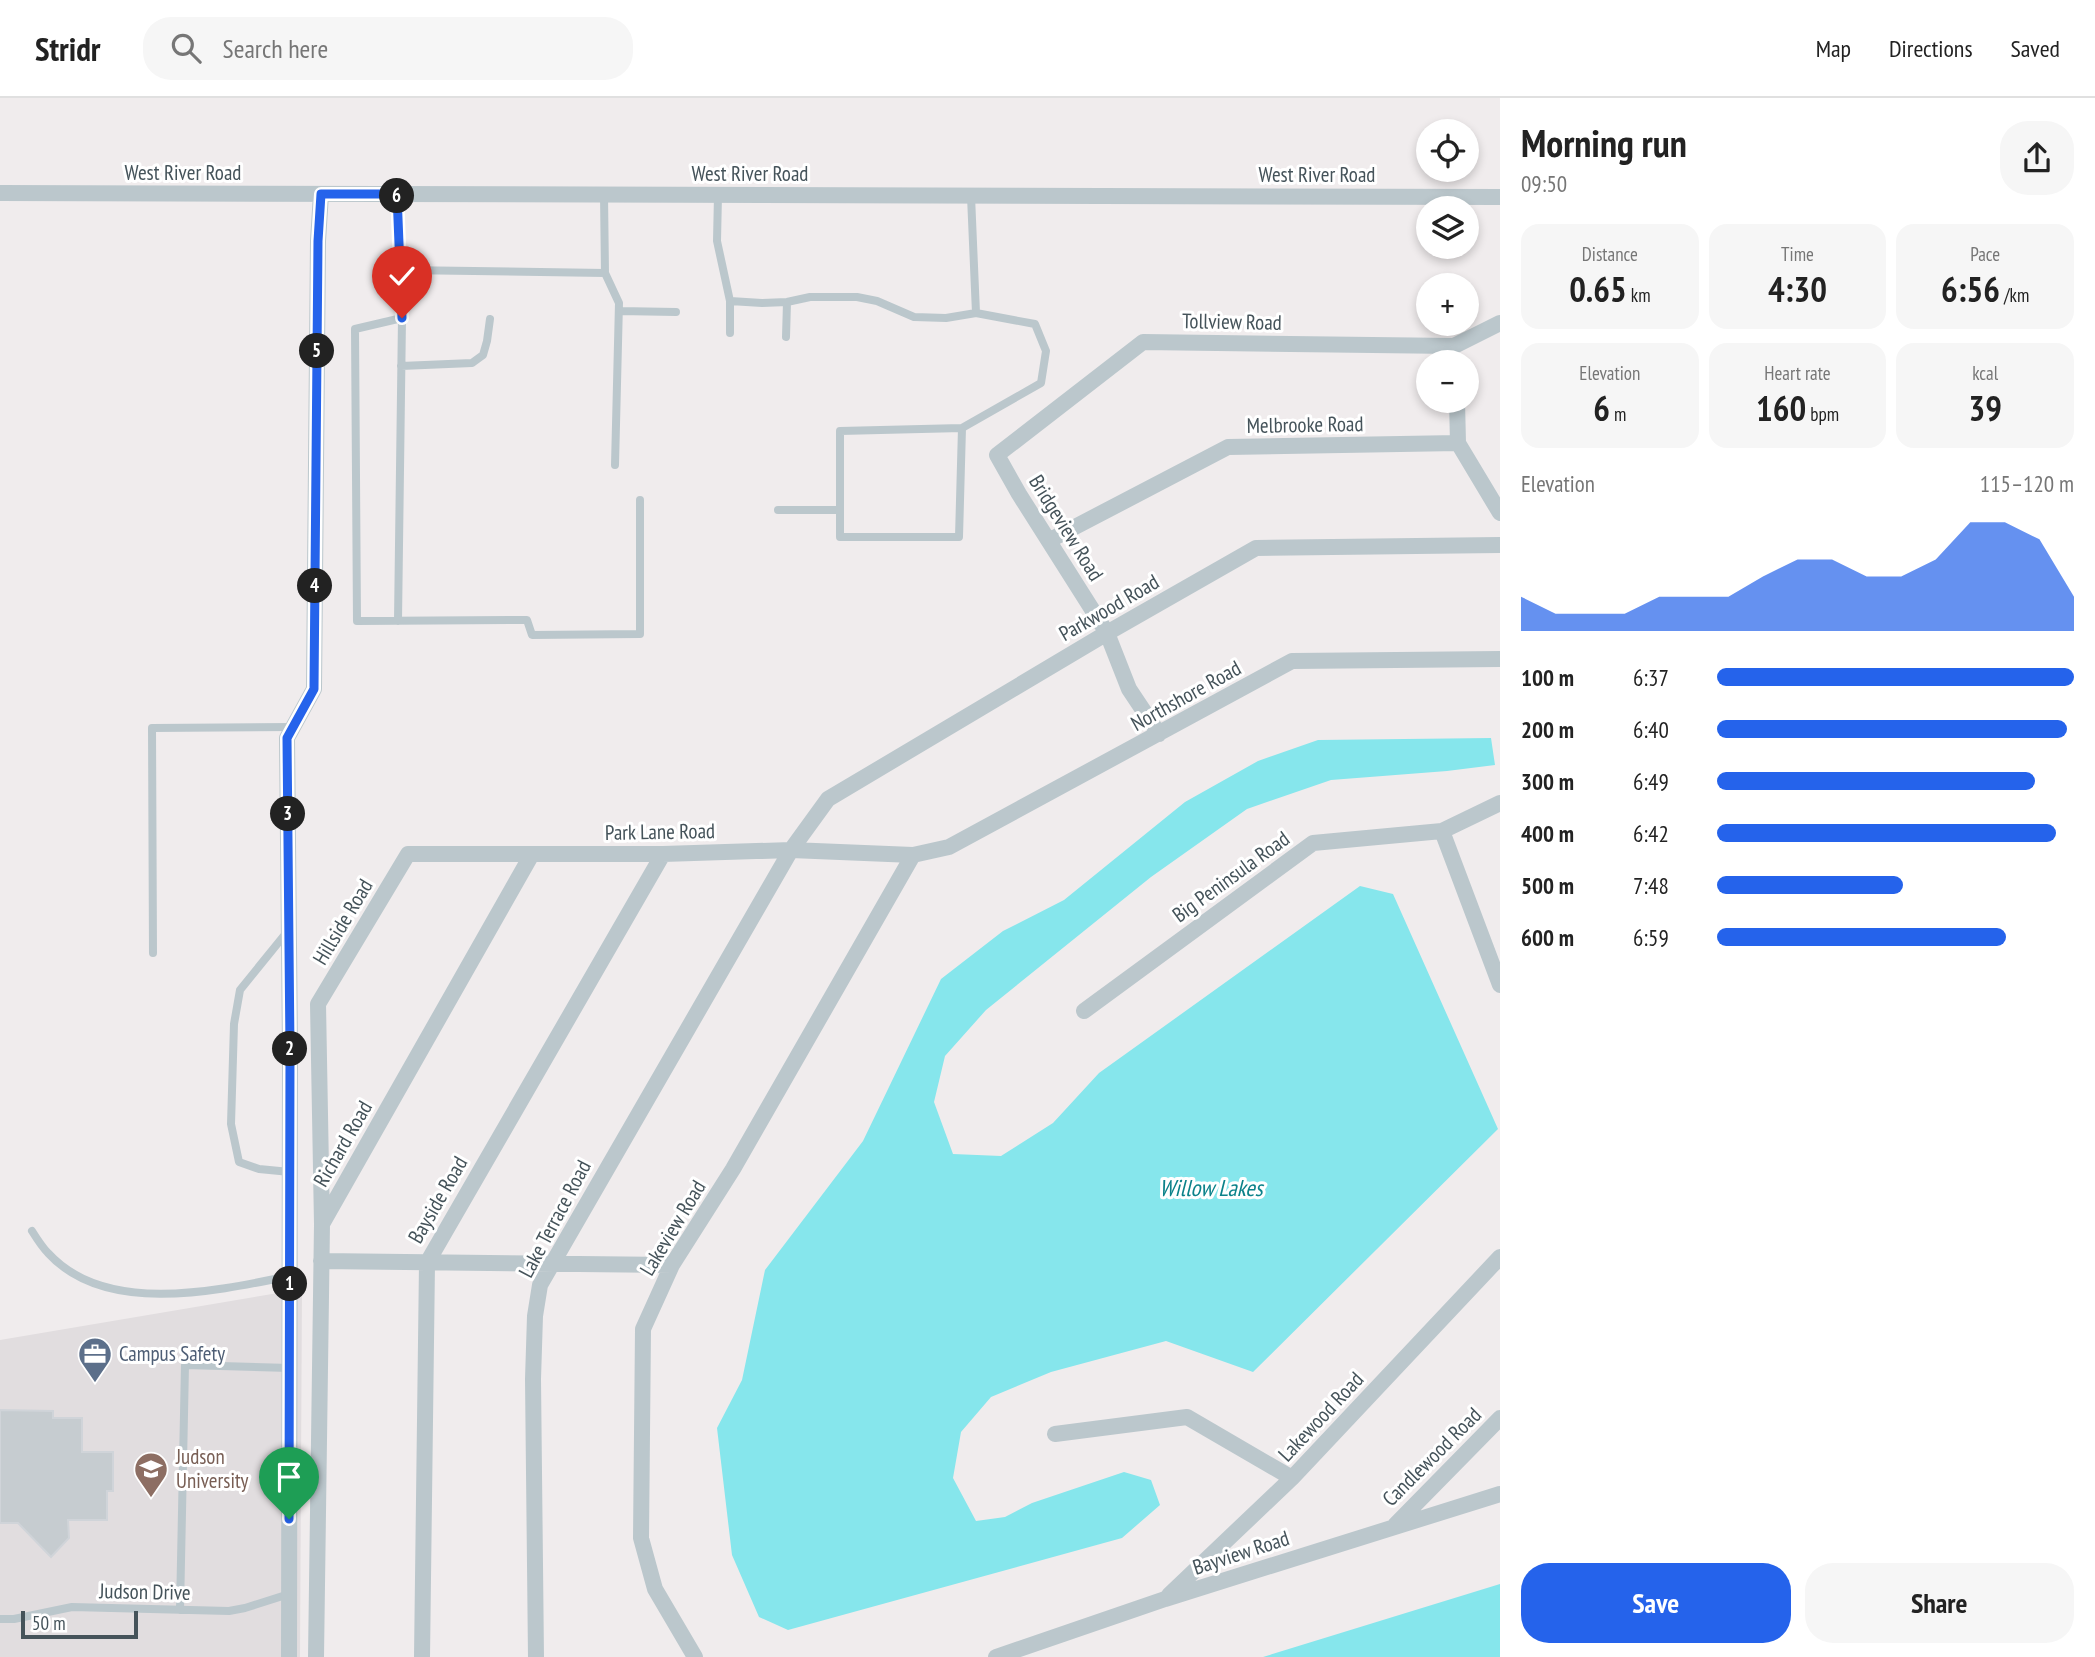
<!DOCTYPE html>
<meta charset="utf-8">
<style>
body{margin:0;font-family:"PT Sans Narrow",sans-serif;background:#f6f6f6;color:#222;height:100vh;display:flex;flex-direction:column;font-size:26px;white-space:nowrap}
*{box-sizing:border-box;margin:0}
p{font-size:23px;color:#767676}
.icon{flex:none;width:38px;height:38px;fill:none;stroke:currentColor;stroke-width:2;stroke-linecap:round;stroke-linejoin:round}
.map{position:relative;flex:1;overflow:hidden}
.details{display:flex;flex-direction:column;background:#fff;width:595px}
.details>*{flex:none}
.fabs{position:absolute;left:1416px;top:21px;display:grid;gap:14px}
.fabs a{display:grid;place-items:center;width:63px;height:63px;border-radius:50%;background:#fff;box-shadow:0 4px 10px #0003;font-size:35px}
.scale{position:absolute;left:21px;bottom:18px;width:117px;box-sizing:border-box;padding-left:7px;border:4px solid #45535a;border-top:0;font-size:19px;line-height:24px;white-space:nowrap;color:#45535a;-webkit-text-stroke:5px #fff;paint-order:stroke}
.pin{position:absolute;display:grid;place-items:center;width:60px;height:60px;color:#fff;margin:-72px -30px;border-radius:50% 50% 50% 0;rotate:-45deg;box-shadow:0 0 7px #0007}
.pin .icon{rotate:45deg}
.km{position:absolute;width:35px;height:35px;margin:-18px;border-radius:50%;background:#222;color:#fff;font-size:19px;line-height:35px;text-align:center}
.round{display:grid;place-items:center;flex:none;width:74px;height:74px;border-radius:28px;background:#f6f6f6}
.headline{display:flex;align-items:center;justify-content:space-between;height:119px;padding:0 21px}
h1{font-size:38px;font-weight:800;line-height:52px}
.figures{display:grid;grid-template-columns:repeat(3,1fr);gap:10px;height:119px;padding:7px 21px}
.figures div{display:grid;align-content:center;border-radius:18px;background:#f6f6f6;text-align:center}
.figures b{font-size:35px;font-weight:800}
.figures small{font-size:19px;font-weight:400}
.figures p{font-size:19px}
.chart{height:196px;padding:14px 21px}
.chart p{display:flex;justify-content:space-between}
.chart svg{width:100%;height:126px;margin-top:7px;fill:#2563eb;opacity:.7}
.button{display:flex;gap:14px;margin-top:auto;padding:14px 21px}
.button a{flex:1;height:80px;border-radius:28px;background:#2563eb;color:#fff;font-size:28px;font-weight:800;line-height:80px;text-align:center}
.button a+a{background:#f6f6f6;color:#222}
ul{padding:0 21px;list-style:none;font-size:23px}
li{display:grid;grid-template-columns:112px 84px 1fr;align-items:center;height:52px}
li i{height:18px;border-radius:9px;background:#2563eb}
header{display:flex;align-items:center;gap:42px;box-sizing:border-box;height:98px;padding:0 35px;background:#fff;border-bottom:2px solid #e0e0e0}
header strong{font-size:33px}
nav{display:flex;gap:38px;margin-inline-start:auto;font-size:24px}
.search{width:490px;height:63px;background:#f6f6f6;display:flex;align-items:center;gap:18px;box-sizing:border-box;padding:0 24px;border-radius:28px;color:#767676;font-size:26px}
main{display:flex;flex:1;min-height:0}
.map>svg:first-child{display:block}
.education{fill:#e1dddf}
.water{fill:#86e6ec}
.building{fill:#c6ccd0;stroke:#d0d4d9;stroke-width:2}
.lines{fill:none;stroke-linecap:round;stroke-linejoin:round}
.lane{stroke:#bbc7cc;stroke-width:8}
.street{stroke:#bbc7cc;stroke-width:16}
.route-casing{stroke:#fff;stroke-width:14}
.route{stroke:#2563eb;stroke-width:9}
.labels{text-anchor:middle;stroke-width:6;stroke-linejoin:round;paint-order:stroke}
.street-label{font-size:21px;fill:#45535a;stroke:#fff}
.service-label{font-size:21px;fill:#4e5e75;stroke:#fff;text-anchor:start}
.education-label{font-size:21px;fill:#785e54;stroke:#fff;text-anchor:start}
.water-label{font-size:23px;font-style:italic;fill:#0b828a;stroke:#fff}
</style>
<header>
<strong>Stridr</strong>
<div class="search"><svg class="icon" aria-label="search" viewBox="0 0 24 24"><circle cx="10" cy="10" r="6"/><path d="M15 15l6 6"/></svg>Search here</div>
<nav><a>Map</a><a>Directions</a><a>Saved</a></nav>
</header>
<main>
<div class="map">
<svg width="1500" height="1559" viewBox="0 0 1500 1559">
<rect width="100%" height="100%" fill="#f0eced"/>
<path class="education" d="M302 1191 300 1559H0V1242Z"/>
<path class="water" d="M1491 640 1495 667 1447 673 1331 682 1247 711 1151 779 986 912 945 958 934 1004 953 1056 1001 1058 1053 1025 1099 975 1360 788 1393 796 1498 1031 1253 1274 1166 1243 1051 1274 991 1299 961 1334 953 1380 976 1423 1005 1419 1032 1405 1124 1374 1151 1382 1160 1407 1122 1440 788 1532 759 1519 732 1457 717 1330 742 1282 765 1172 863 1043 941 881 1003 833 1064 802 1185 704 1258 663 1318 642Z
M1500 1486V1559H1263Z"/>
<path class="building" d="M0 1312 53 1313V1320H82V1354H113V1393H107V1422H68L69 1440 51 1459 18 1425H0Z"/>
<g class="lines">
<path class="lane" d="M397 96 402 220 355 231 357 523 527 522 532 537 640 536V402
M604 97 605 175 619 205 615 367
M718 97 717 143 730 203 762 205 787 204 810 199H857L877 203 914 219 946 220 976 215
M401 172 605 175
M619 213 676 214
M730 235V203
M786 239 787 204
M401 268 472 265 483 257 487 243 490 221
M962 330 840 333V439H959L962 330 1041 285 1046 253 1035 226 976 215 971 98
M778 412H839
M398 523 402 220
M287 834 240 892 234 926 231 1026 239 1064 259 1071 290 1074
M153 855 152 630 293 629
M32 1133C37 1141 42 1149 48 1155 105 1218 217 1193 289 1178
M180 1512 185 1267 290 1270
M0 1521H14L72 1509 229 1513 245 1510 289 1496"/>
<path class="street" d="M0 95 1500 99
M1457 303 1458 345 1500 415
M1050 442 1228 349 1458 345
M1159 636 1129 591 1107 535 1019 396 997 357 1143 244 1454 248 1500 225
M1442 733 1500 887
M1084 913 1313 745 1442 733 1500 705
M322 1126 318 906 408 756H663L791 752 913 757 949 749 1292 563 1500 561
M321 1163 672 1167
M1055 1336 1187 1319 1292 1380
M1395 1427 1500 1320
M1169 1497 1292 1380 1500 1159
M289 1559 290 952 287 640 314 591 318 143 321 96
M316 1559 322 1126 532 756
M422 1559 427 1165 663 756
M536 1559 533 1281 535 1218 540 1187 791 752 828 701 1107 535 1256 450 1500 447
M695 1559 655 1491 641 1440 643 1231 672 1167 733 1071 913 757
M996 1559 1165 1501 1500 1396"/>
</g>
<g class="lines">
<g class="route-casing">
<path id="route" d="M289 1421 290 952 287 640 314 591 318 143 321 96H397L402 220"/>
</g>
<use href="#route" class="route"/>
</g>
<defs>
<g id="office-pin" transform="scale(1.75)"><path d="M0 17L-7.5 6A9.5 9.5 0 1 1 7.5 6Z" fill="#5c6f8a" stroke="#fff"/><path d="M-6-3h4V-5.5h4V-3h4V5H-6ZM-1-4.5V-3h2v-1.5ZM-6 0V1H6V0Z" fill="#fff"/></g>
<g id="university-pin" transform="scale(1.75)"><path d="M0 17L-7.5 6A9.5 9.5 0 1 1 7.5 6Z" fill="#8d6e63" stroke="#fff"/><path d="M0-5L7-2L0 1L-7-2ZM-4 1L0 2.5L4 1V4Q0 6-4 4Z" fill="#fff"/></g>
</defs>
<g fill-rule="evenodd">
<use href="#office-pin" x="95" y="1256"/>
<use href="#university-pin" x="151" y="1371"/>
</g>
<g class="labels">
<g class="street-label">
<text x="183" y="82">West River Road</text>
<text x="750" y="83">West River Road</text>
<text x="1317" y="84">West River Road</text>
<text transform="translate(1232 224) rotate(1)" y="7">Tollview Road</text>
<text transform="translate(1305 327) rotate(-1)" y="7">Melbrooke Road</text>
<text transform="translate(1066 430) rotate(58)" y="7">Bridgeview Road</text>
<text transform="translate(1109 510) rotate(-30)" y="7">Parkwood Road</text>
<text transform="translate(1186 598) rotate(-29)" y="7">Northshore Road</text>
<text transform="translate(660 734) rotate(-1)" y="7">Park Lane Road</text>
<text transform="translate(1231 779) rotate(-36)" y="7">Big Peninsula Road</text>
<text transform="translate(343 824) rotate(-59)" y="7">Hillside Road</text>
<text transform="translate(343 1046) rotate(-60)" y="7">Richard Road</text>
<text transform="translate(438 1102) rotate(-60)" y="7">Bayside Road</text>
<text transform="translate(555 1121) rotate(-62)" y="7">Lake Terrace Road</text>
<text transform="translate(673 1130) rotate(-59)" y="7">Lakeview Road</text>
<text transform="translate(1321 1319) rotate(-47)" y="7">Lakewood Road</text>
<text transform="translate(1432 1359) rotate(-45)" y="7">Candlewood Road</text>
<text transform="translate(1241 1455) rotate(-18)" y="7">Bayview Road</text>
<text transform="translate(145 1494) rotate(1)" y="7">Judson Drive</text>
</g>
<g class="service-label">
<text x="119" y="1263">Campus Safety</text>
</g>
<g class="education-label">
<text x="176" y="1366">Judson<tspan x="176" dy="24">University</tspan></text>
</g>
<g class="water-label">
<text x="1211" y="1098">Willow Lakes</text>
</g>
</g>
</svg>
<div class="fabs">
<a><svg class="icon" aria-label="locate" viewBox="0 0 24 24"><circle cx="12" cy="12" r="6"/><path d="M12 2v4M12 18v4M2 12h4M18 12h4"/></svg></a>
<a><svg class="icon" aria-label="layers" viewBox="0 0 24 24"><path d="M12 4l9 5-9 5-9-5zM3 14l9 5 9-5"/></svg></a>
<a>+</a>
<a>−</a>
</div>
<div class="scale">50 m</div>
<div class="pin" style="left:289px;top:1421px;background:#1e9e55"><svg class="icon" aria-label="arrive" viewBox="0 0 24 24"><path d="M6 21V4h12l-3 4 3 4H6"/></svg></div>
<div class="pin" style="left:402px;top:220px;background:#d93025"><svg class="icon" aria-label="check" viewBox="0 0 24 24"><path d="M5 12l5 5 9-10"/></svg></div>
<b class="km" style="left:290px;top:1186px">1</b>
<b class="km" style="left:290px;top:951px">2</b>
<b class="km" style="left:288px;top:716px">3</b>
<b class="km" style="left:315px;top:488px">4</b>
<b class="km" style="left:317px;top:253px">5</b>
<b class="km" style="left:397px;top:98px">6</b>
</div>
<section class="details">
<div class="headline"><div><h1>Morning run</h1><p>09:50</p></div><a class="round"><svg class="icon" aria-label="share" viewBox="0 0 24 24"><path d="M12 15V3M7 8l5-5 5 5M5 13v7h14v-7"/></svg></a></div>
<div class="figures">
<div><p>Distance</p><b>0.65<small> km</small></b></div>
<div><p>Time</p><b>4:30</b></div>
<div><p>Pace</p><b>6:56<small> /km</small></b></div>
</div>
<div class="figures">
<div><p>Elevation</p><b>6<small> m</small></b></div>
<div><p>Heart rate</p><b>160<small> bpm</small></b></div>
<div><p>kcal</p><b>39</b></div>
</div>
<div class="chart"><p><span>Elevation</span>115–120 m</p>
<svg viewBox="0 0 160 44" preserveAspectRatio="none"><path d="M0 44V32L10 38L20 38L30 38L40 32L50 32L60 32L70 25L80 19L90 19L100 25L110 25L120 19L130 6L140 6L150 12L160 32V44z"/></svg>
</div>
<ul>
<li><b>100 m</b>6:37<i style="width:100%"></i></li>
<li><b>200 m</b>6:40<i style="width:98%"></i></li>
<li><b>300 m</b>6:49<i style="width:89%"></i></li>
<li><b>400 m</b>6:42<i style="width:95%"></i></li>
<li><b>500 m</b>7:48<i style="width:52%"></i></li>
<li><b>600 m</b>6:59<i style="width:81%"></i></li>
</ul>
<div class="button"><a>Save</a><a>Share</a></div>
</section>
</main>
